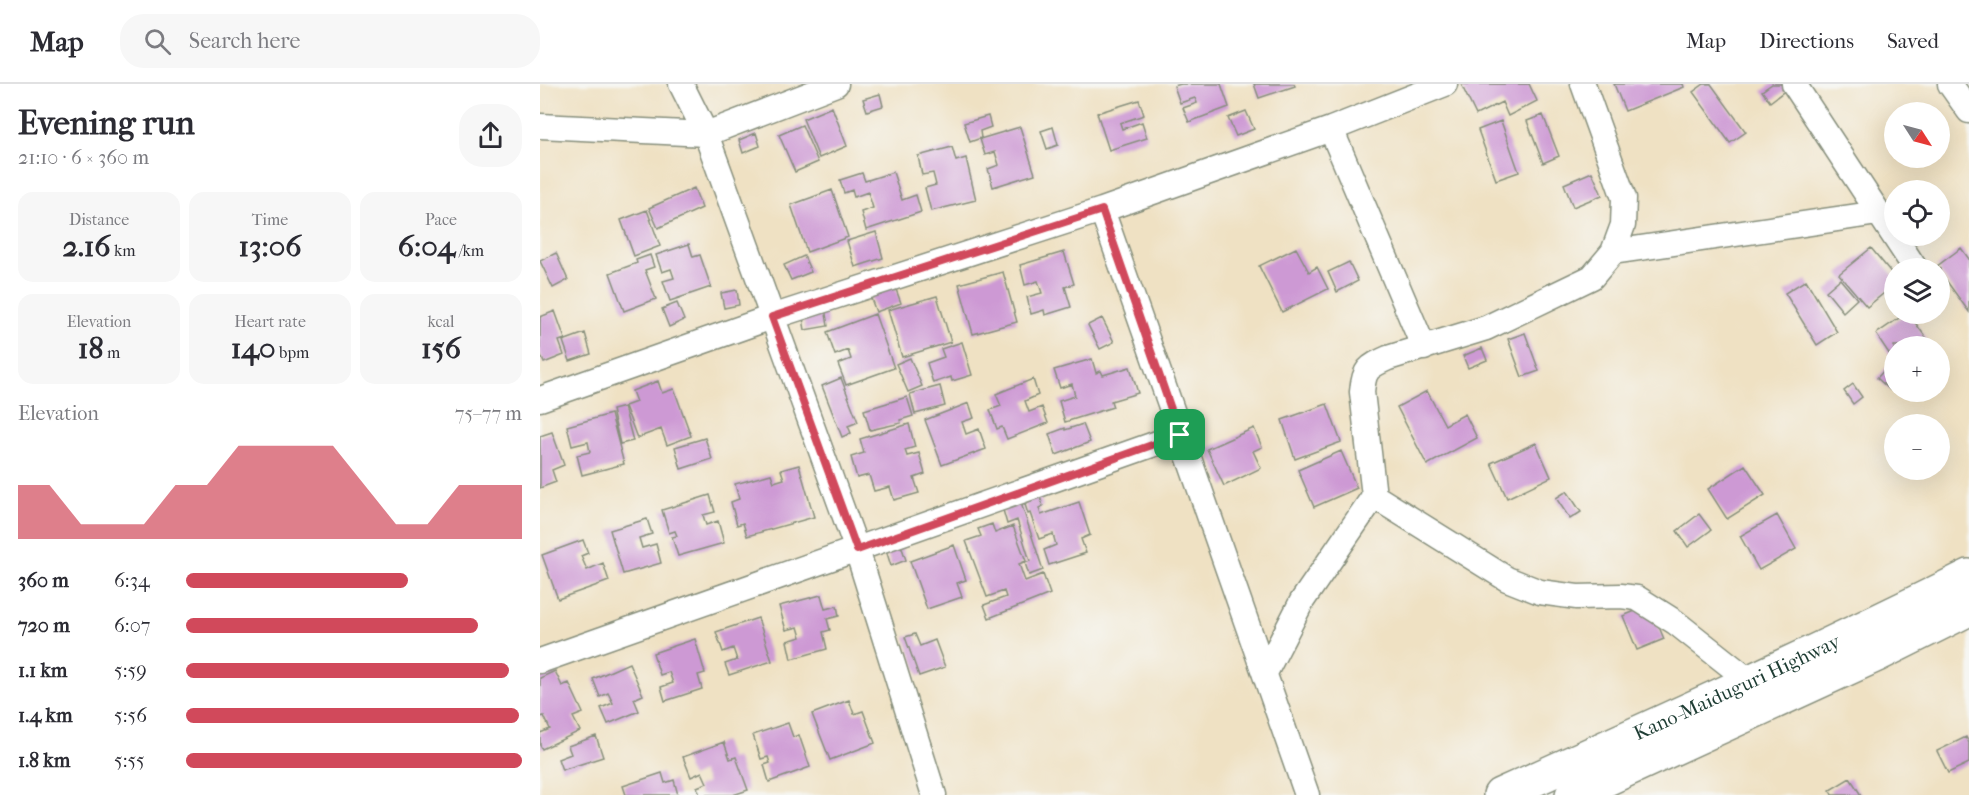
<!DOCTYPE html>
<meta charset="utf-8">
<style>
body{margin:0;font-family:"IM FELL French Canon",serif;background:#f7f7f7;color:#2b2b33;height:100vh;display:flex;flex-direction:column;font-size:22px;white-space:nowrap}
*{box-sizing:border-box;margin:0}
p{font-size:20px;color:#7c7c81}
.icon{flex:none;width:33px;height:33px;fill:none;stroke:currentColor;stroke-width:2;stroke-linecap:round;stroke-linejoin:round}
.map{position:relative;flex:1;overflow:hidden}
.panel{display:flex;flex-direction:column;background:#fff;width:540px}
.panel>*{flex:none}
.needle{width:39px;rotate:126deg}
.fabs{position:absolute;left:1344px;top:18px;display:grid;gap:12px}
.fabs a{display:grid;place-items:center;width:66px;height:66px;border-radius:50%;background:#fff;box-shadow:0 6px 24px #0002;font-size:30px}
.pin{position:absolute;display:grid;place-items:center;width:51px;height:51px;color:#fff;margin:-26px;border-radius:12px;box-shadow:0 3px 9px #0006}
.round{display:grid;place-items:center;flex:none;width:63px;height:63px;border-radius:24px;background:#f7f7f7}
.overview{display:flex;align-items:center;justify-content:space-between;height:102px;padding:0 18px}
h1{font-size:33px;font-weight:700;line-height:45px}
.metrics{display:grid;grid-template-columns:repeat(3,1fr);gap:9px;height:102px;padding:6px 18px}
.metrics div{display:grid;align-content:center;border-radius:15px;background:#f7f7f7;text-align:center}
.metrics b{font-size:30px;font-weight:700}
.metrics small{font-size:16px;font-weight:400}
.metrics p{font-size:16px}
.chart{height:168px;padding:12px 18px}
.chart p{display:flex;justify-content:space-between}
.chart svg{width:100%;height:108px;margin-top:6px;fill:#d1495b;opacity:.7}
ul{padding:0 18px;list-style:none;font-size:20px}
li{display:grid;grid-template-columns:96px 72px 1fr;align-items:center;height:45px}
li i{height:15px;border-radius:8px;background:#d1495b}
header{display:flex;align-items:center;gap:36px;box-sizing:border-box;height:84px;padding:0 30px;background:#fff;border-bottom:2px solid #e1e1e2}
header strong{font-size:28px}
nav{display:flex;gap:33px;margin-inline-start:auto;font-size:21px}
.search{width:420px;height:54px;background:#f7f7f7;display:flex;align-items:center;gap:15px;box-sizing:border-box;padding:0 21px;border-radius:24px;color:#7c7c81;font-size:22px}
main{display:flex;flex:1;min-height:0}
.map>svg:first-child{display:block}
.building{fill:#cd99d4}
.lines{fill:none;stroke-linecap:round;stroke-linejoin:round}
.minor-casing{stroke:#878f7c;stroke-width:27}
.highway-casing{stroke:#878f7c;stroke-width:36}
.minor{stroke:#fff;stroke-width:24}
.highway{stroke:#fff;stroke-width:33}
.route-casing{stroke:#fff;stroke-width:12}
.route{stroke:#d1495b;stroke-width:8}
.labels{text-anchor:middle;stroke-width:4.5;stroke-linejoin:round;paint-order:stroke}
.street-label{font-size:20px;fill:#1f3d34;stroke:#f6f6f2}
</style>
<header>
<strong>Map</strong>
<div class="search"><svg class="icon" aria-label="search" viewBox="0 0 24 24"><circle cx="10" cy="10" r="6"/><path d="M15 15l6 6"/></svg>Search here</div>
<nav><a>Map</a><a>Directions</a><a>Saved</a></nav>
</header>
<main>
<section class="panel">
<div class="overview"><div><h1>Evening run</h1><p>21:10 · 6 × 360 m</p></div><a class="round"><svg class="icon" aria-label="share" viewBox="0 0 24 24"><path d="M12 15V3M7 8l5-5 5 5M5 13v7h14v-7"/></svg></a></div>
<div class="metrics">
<div><p>Distance</p><b>2.16<small> km</small></b></div>
<div><p>Time</p><b>13:06</b></div>
<div><p>Pace</p><b>6:04<small> /km</small></b></div>
</div>
<div class="metrics">
<div><p>Elevation</p><b>18<small> m</small></b></div>
<div><p>Heart rate</p><b>140<small> bpm</small></b></div>
<div><p>kcal</p><b>156</b></div>
</div>
<div class="chart"><p><span>Elevation</span>75–77 m</p>
<svg viewBox="0 0 160 44" preserveAspectRatio="none"><path d="M0 44V22L10 22L20 38L30 38L40 38L50 22L60 22L70 6L80 6L90 6L100 6L110 22L120 38L130 38L140 22L150 22L160 22V44z"/></svg>
</div>
<ul>
<li><b>360 m</b>6:34<i style="width:66%"></i></li>
<li><b>720 m</b>6:07<i style="width:87%"></i></li>
<li><b>1.1 km</b>5:59<i style="width:96%"></i></li>
<li><b>1.4 km</b>5:56<i style="width:99%"></i></li>
<li><b>1.8 km</b>5:55<i style="width:100%"></i></li>
</ul>
</section>
<div class="map">
<svg width="1429" height="711" viewBox="0 0 1429 711">
<rect width="100%" height="100%" fill="#f6f6f2"/>
<filter id="ink" filterUnits="userSpaceOnUse"><feTurbulence type="fractalNoise" baseFrequency=".0167" numOctaves="2"/><feDisplacementMap in="SourceGraphic" scale="12" xChannelSelector="R" yChannelSelector="G"/><feConvolveMatrix kernelMatrix="1 2 1 2 8 2 1 2 1" color-interpolation-filters="sRGB"/></filter>
<filter id="wash" filterUnits="userSpaceOnUse"><feTurbulence type="fractalNoise" baseFrequency=".008" numOctaves="4" result="noise"/><feDisplacementMap in="SourceGraphic" scale="24" xChannelSelector="R" yChannelSelector="G"/><feGaussianBlur stdDeviation="1.35" result="paint"/><feColorMatrix in="noise" values="0 0 0 0 0 0 0 0 0 0 0 0 0 0 0 0 0 1.4 0 .05"/><feComposite in="paint" operator="in"/></filter>
<g filter="url(#wash)">
<rect width="100%" height="100%" fill="#efe1c3"/>
<g id="blocks">
<path class="building" d="M641 0H681L689 23 649 38 643 24 657 19 655 14 640 19 634 2Z
M714 0H754L755 2 719 14Z
M921 0H989L997 17 968 32 962 18 936 31Z
M1074 0H1143L1144 3 1085 27Z
M1164 0H1171L1206 48 1190 59 1153 8Z
M1232 0H1243L1247 5 1230 18 1222 7Z
M340 10 343 22 327 27 323 15Z
M599 16 604 31 580 39 582 45 602 38 607 54 569 66 557 29Z
M292 23 307 62 279 74 263 35Z
M706 27 714 45 696 52 688 34Z
M1003 31 1019 72 1003 79 987 37Z
M448 32 451 43 440 47 441 54 430 58 424 39Z
M961 37 979 88 956 96 938 46Z
M262 41 278 78 255 88 239 51Z
M480 43 495 90 453 103 448 85 459 81 455 68 445 71 440 55Z
M513 43 518 61 507 65 501 47Z
M216 49 220 62 203 69 199 56Z
M412 63 416 77 426 74 436 116 391 127 385 104 396 101 393 89 382 91 378 72Z
M353 88 362 116 376 111 381 128 326 146 321 128 333 124 328 108 314 113 312 106 304 109 300 96 322 89 325 97Z
M1052 88 1062 111 1033 123 1024 100Z
M154 104 162 124 118 144 109 124Z
M292 106 308 153 267 168 251 121Z
M107 126 120 162 94 172 81 136Z
M336 148 343 174 315 183 307 157Z
M149 160 153 173 160 171 171 203 130 217 123 197 134 194 131 185 122 188 116 171Z
M756 164 769 188 777 183 788 205 742 228 719 182Z
M1331 164 1354 192V201L1327 223 1299 190Z
M1421 164 1429 175V228L1400 188V184L1396 183Z
M524 168 534 200 525 203 531 223 505 231 504 226 491 230 487 213 502 209 498 197 485 201 480 181Z
M16 169 28 196 13 204 0 177Z
M110 171 114 183 105 186 116 215 84 227 70 189 97 179 96 176Z
M264 172 271 188 251 196 244 181Z
M809 178 818 197 797 208 788 188Z
M463 188 477 238 433 250 419 200Z
M1300 195 1317 215 1303 228 1286 207Z
M1266 196 1297 248 1277 261 1245 209Z
M354 200 361 219 336 228 329 209Z
M197 206 199 221 184 224 181 209Z
M397 212 411 258 362 273 348 226Z
M137 219 144 236 129 243 122 225Z
M285 224 288 242 265 246 262 228Z
M15 227 25 255 19 257 24 271 4 279 0 269V233Z
M335 230 354 284 306 301 298 280 311 275 308 266 295 271 287 248Z
M1365 230H1369L1387 255 1376 262H1354V277L1336 250Z
M562 234 574 258 560 265 548 241Z
M45 249 51 270 30 277 23 257Z
M985 249 999 287 982 293 968 255Z
M422 258 432 291 412 297 411 293 393 299 387 279 404 273 401 265Z
M942 264 947 276 928 284 923 272Z
M370 274 382 302 368 308 356 280Z
M552 275 556 289 561 287 563 291 590 283 598 309 571 317 573 323 525 338 519 317 535 312 532 300 520 304 514 286Z
M1347 283 1354 290V301L1350 306 1337 294Z
M301 294 318 338 308 342 311 349 302 353 282 302Z
M493 295 498 311 485 317 489 328 502 323 508 339 467 355 462 343 457 345 450 326 461 322 456 310Z
M118 297 122 309 134 305 151 352 127 361 121 345 97 354 85 322 96 318 92 307Z
M1313 300 1322 313 1313 320 1304 307Z
M400 302 405 322 375 330 370 310Z
M887 307 905 341 925 330 937 354 887 381 857 323Z
M367 313 373 332 360 336 361 339 330 346 324 326Z
M429 319 434 334 422 338 426 350 439 345 446 365 402 381 385 336Z
M787 320 801 358 755 375 742 336Z
M84 323 93 357 80 360 72 326Z
M71 330 84 380 42 391 37 371 50 368 48 358 32 362 27 342Z
M369 340 375 363 365 366 367 372 379 369 385 390 374 394 379 409 354 416 350 403 334 407 329 391 317 394 311 373 324 369 320 355Z
M543 340 550 358 516 371 509 350 525 344V346Z
M714 344 722 363 713 367 721 384 684 402 667 365Z
M12 348 24 381 12 386 16 398 0 404V352Z
M165 354 172 375 141 385 135 363Z
M996 359 1011 393 967 414 951 379Z
M801 367 817 404 774 423 758 386Z
M259 381 274 433 207 452 203 439 197 441 191 418 199 415 195 400 231 390 234 398 244 395 241 386Z
M1205 381 1225 411 1187 435 1168 405Z
M498 406 503 422 499 424 501 431 539 418 550 451 541 455 546 469 509 481 504 466 516 461 513 450 499 455 490 429 488 430 482 411Z
M1027 407 1041 428 1030 435 1016 414Z
M170 411 175 428 163 431 166 441 178 437 184 459 138 472 132 453 137 452 135 447 129 449 122 426Z
M479 413 503 486 489 491 485 479 490 477 477 436 467 440 461 419Z
M1159 430 1171 446 1148 463 1137 447Z
M1237 431 1256 465 1219 486 1200 452Z
M107 435 112 450 99 454 102 464 116 460 121 479 83 490 70 446Z
M452 440 455 449 473 442 486 477 479 480 485 497 503 490 510 510 449 534 444 521 466 513 464 507 447 513 426 457 441 452 438 445Z
M43 456 48 469 41 472 47 486 63 479 69 497 18 515 2 471Z
M361 461 366 476 351 482 346 466Z
M414 461 426 496 417 499 422 513 387 525 370 477Z
M281 511 285 525 297 522 299 532 287 535 290 546 283 548 287 565 251 575 247 557 261 553 258 543 246 546 239 522Z
M1110 521 1124 555 1097 566 1083 532Z
M218 534 232 577 189 591 185 580 197 576 193 564 183 568 176 548Z
M375 550 380 562 395 556 405 583 379 592 365 553Z
M155 555 165 589 158 591 162 605 125 617 121 603 133 599 129 588 120 591 113 569Z
M89 579 103 611 94 615 99 627 68 640 61 624 73 619 68 609 60 613 53 595Z
M15 587 22 602 29 599 43 629 33 633 40 647 2 665 0 661V649L10 645 4 632 0 633V594Z
M309 616 314 630 323 627 335 659 290 676 272 630Z
M248 639 253 653 259 651 270 683 229 698 224 681 230 679 228 673 221 675 213 651Z
M56 652 63 673 22 686 18 675 31 670 28 662Z
M1426 653 1429 659V679L1408 689 1397 667Z
M184 658 190 675 196 673 208 706 193 711H160L157 703 167 699 162 688 151 693 143 673Z
M122 689 125 699 134 696 138 711H86L83 702Z
M1310 694 1321 711H1292L1290 706Z"/>
</g>
</g>
<g filter="url(#ink)">
<use href="#blocks" fill-opacity="0" stroke="#878f7c" stroke-width="1.5"/>
<g class="lines">
<g class="minor-casing">
<path id="minor" d="M141 0 166 50 317 466 394 711
M1254 0 1375 184
M1410 0 1429 27
M0 42 166 50 296 0
M791 45 884 264
M562 126 767 711
M1073 168 1338 129
M0 315 232 233 562 126 791 45 905 0
M834 412 967 495 1000 508 1037 513 1081 512 1097 514 1135 538 1211 598
M0 577 640 351
M725 589 762 517 834 412 822 308C824 285 828 283 848 274L946 244 1052 193 1073 168 1083 141 1084 114 1043 0"/>
</g>
<g class="highway-casing">
<g id="highway">
<path id="s1" d="M960 711C1118 640 1275 569 1429 492"/>
<path d="M1032 711 1337 571 1429 525"/>
</g>
</g>
<use href="#minor" class="minor"/>
<use href="#highway" class="highway"/>
</g>
</g>
<g class="lines" filter="url(#ink)">
<g class="route-casing">
<path id="route" d="M562 126 640 351 317 466 232 233Z"/>
</g>
<use href="#route" class="route"/>
</g>
<g class="labels">
<g class="street-label">
<text dy="7" stroke="none"><textPath href="#s1" startOffset="260">Kano-Maiduguri Highway</textPath></text>
</g>
</g>
</svg>
<div class="fabs">
<a><svg class="needle" viewBox="-14 -14 28 28"><path d="M0-13l5 13h-10z" fill="#e53935"/><path d="M0 13l5-13h-10z" fill="#7c7c81"/></svg></a>
<a><svg class="icon" aria-label="locate" viewBox="0 0 24 24"><circle cx="12" cy="12" r="6"/><path d="M12 2v4M12 18v4M2 12h4M18 12h4"/></svg></a>
<a><svg class="icon" aria-label="layers" viewBox="0 0 24 24"><path d="M12 4l9 5-9 5-9-5zM3 14l9 5 9-5"/></svg></a>
<a>+</a>
<a>−</a>
</div>
<div class="pin" style="left:640px;top:351px;background:#1e9e55"><svg class="icon" aria-label="arrive" viewBox="0 0 24 24"><path d="M6 21V4h12l-3 4 3 4H6"/></svg></div>
</div>
</main>
